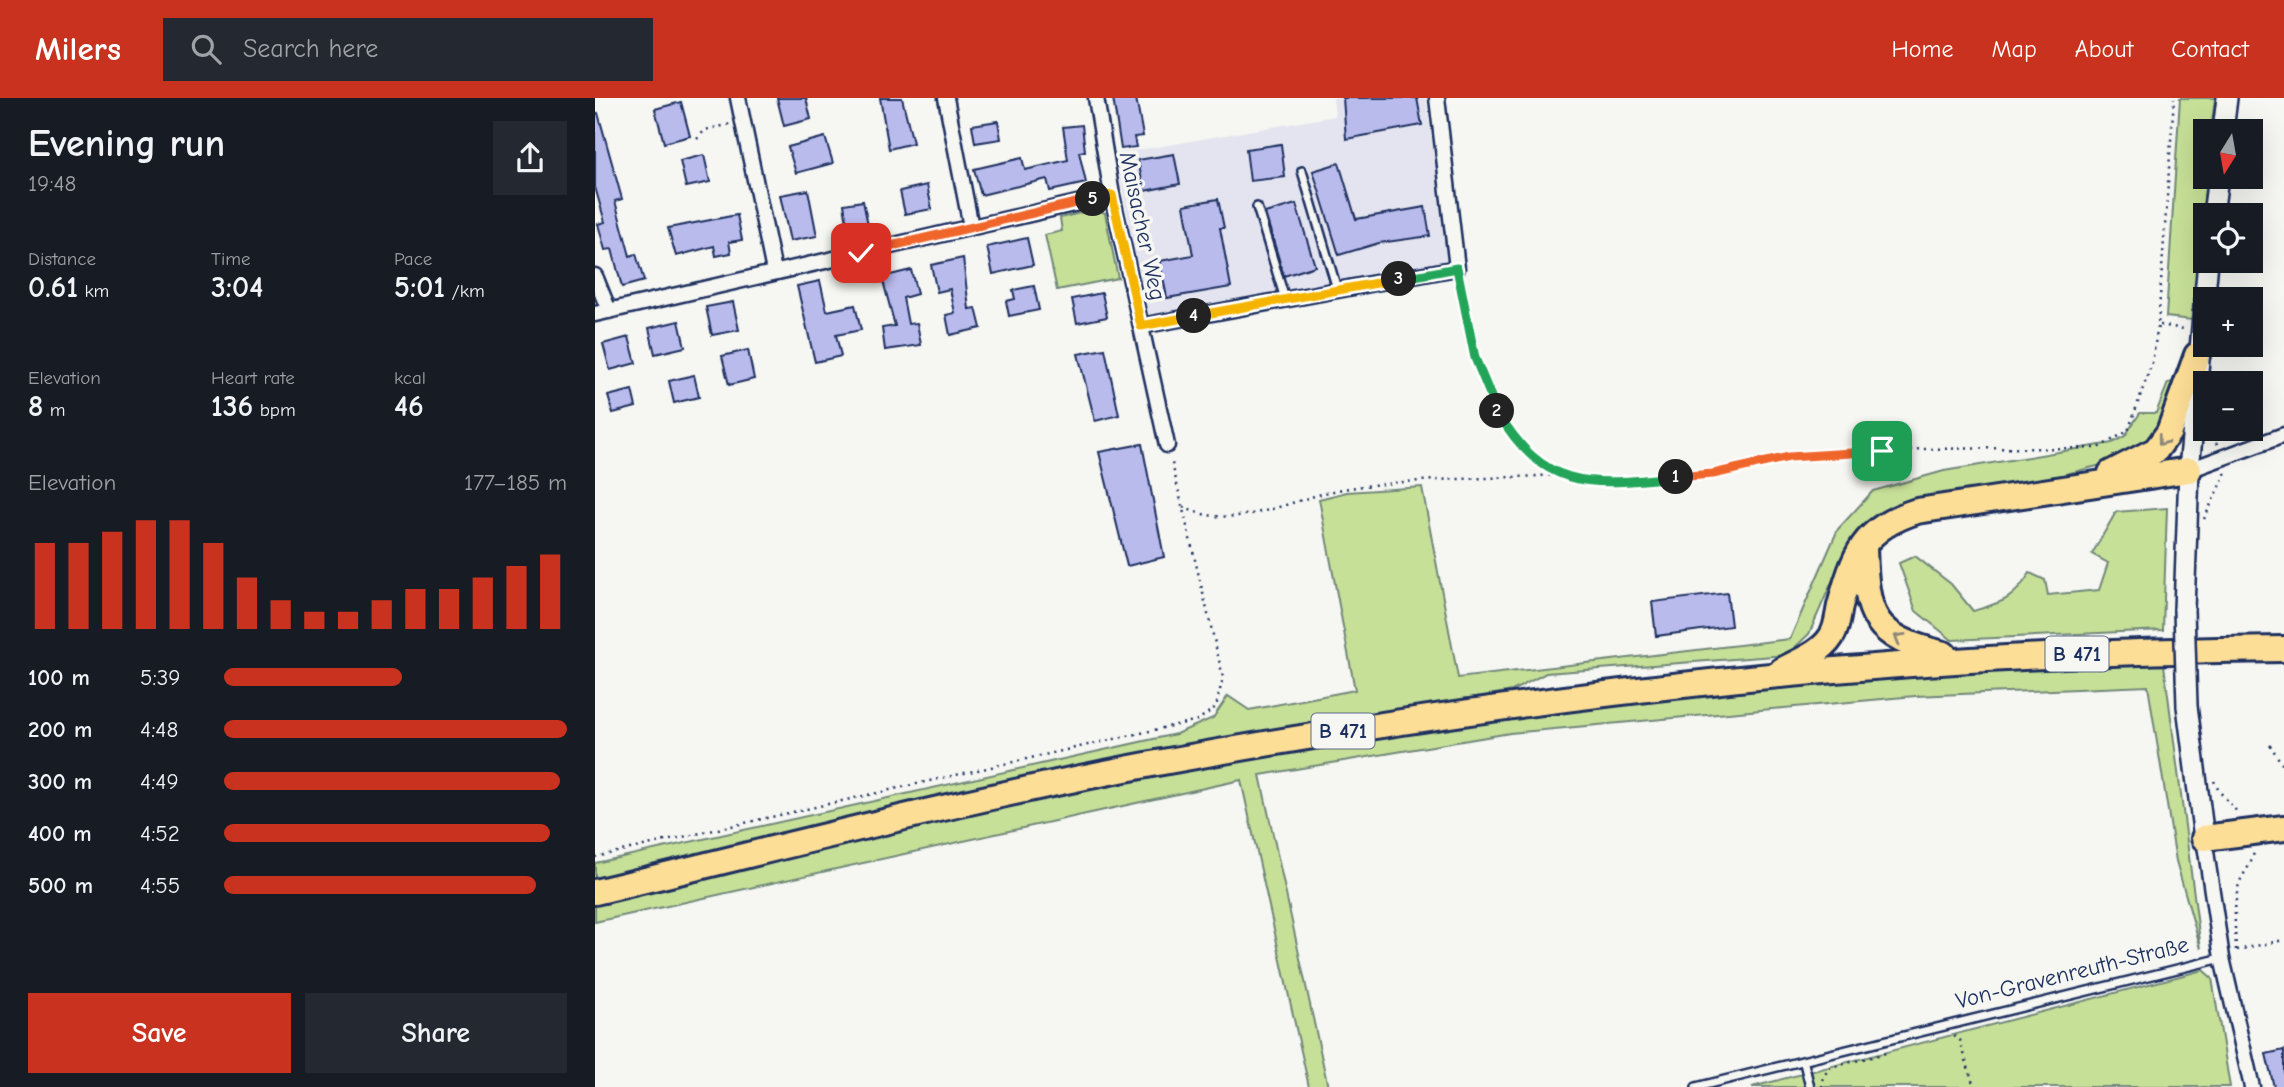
<!DOCTYPE html>
<meta charset="utf-8">
<style>
body{margin:0;font-family:"Comic Neue",sans-serif;background:#242831;color:#f1f3f6;height:100vh;display:flex;flex-direction:column;font-size:26px;white-space:nowrap}
*{box-sizing:border-box;margin:0}
p{font-size:23px;color:#9ea1a6}
.icon{flex:none;width:38px;height:38px;fill:none;stroke:currentColor;stroke-width:2;stroke-linecap:round;stroke-linejoin:round}
.map{position:relative;flex:1;overflow:hidden}
.details{display:flex;flex-direction:column;background:#171b24;width:595px}
.details>*{flex:none}
.needle{width:46px;rotate:191deg}
.buttons{position:absolute;left:1598px;top:21px;display:grid;gap:14px}
.buttons a{display:grid;place-items:center;width:70px;height:70px;border-radius:0px;background:#171b24;box-shadow:0 7px 28px #0002;font-size:35px}
.pin{position:absolute;display:grid;place-items:center;width:60px;height:60px;color:#fff;margin:-30px;border-radius:14px;box-shadow:0 4px 10px #0006}
.km{position:absolute;width:35px;height:35px;margin:-18px;border-radius:50%;background:#222;color:#fff;font-size:19px;line-height:35px;text-align:center}
.round{display:grid;place-items:center;flex:none;width:74px;height:74px;border-radius:0px;background:#242831}
.overview{display:flex;align-items:center;justify-content:space-between;height:119px;padding:0 28px}
h1{font-size:38px;font-weight:700;line-height:52px}
.metrics{display:grid;grid-template-columns:repeat(3,1fr);gap:10px;height:119px;padding:7px 28px}
.metrics div{display:grid;align-content:center}
.metrics b{font-size:30px;font-weight:700}
.metrics small{font-size:19px;font-weight:400}
.metrics p{font-size:19px}
.chart{height:196px;padding:14px 28px}
.chart p{display:flex;justify-content:space-between}
.chart svg{width:100%;height:126px;margin-top:7px;stroke:#c8321e;stroke-width:6}
.action{display:flex;gap:14px;margin-top:auto;padding:14px 28px}
.action a{flex:1;height:80px;border-radius:0px;background:#c8321e;color:#fff;font-size:28px;font-weight:700;line-height:80px;text-align:center}
.action a+a{background:#242831;color:#f1f3f6}
ul{padding:0 28px;list-style:none;font-size:23px}
li{display:grid;grid-template-columns:112px 84px 1fr;align-items:center;height:52px}
li i{height:18px;border-radius:9px;background:#c8321e}
header{display:flex;align-items:center;gap:42px;box-sizing:border-box;height:98px;padding:0 35px;background:#c8321e;color:#fff}
header strong{font-size:33px}
nav{display:flex;gap:38px;margin-inline-start:auto;font-size:24px}
.search{width:490px;height:63px;background:#242831;display:flex;align-items:center;gap:18px;box-sizing:border-box;padding:0 24px;border-radius:0px;color:#9ea1a6;font-size:26px}
main{display:flex;flex:1;min-height:0}
.map>svg:first-child{display:block}
.built{fill:#e4e4f0}
.green{fill:#c7e097;stroke:#71887a;stroke-width:2}
.building{fill:#babbed;stroke:#1b2f5e;stroke-width:2}
.lines{fill:none;stroke-linecap:round;stroke-linejoin:round}
.lane-casing{stroke:#1b2f5e;stroke-width:12}
.street-casing{stroke:#1b2f5e;stroke-width:19}
.secondary-casing{stroke:#1b2f5e;stroke-width:24}
.highway-casing{stroke:#1b2f5e;stroke-width:30}
.path{stroke:#1b2f5e;stroke-width:2.5;stroke-dasharray:2 5;stroke-linecap:butt}
.lane{stroke:#f6f6f2;stroke-width:7}
.street{stroke:#f6f6f2;stroke-width:14}
.secondary{stroke:#f6f6f2;stroke-width:19}
.highway{stroke:#fdde96;stroke-width:24}
.secondary-bridge-casing{stroke:#1b2f5e;stroke-width:24;stroke-linecap:butt}
.secondary-bridge{stroke:#f6f6f2;stroke-width:19}
.oneway{stroke:#8c867a}
.split-1-casing{stroke:#fff;stroke-width:14}
.split-2-casing{stroke:#fff;stroke-width:14}
.split-3-casing{stroke:#fff;stroke-width:14}
.split-4-casing{stroke:#fff;stroke-width:14}
.split-5-casing{stroke:#fff;stroke-width:14}
.split-6-casing{stroke:#fff;stroke-width:14}
.split-1{stroke:#f0652b;stroke-width:9}
.split-2{stroke:#22a559;stroke-width:9}
.split-3{stroke:#22a559;stroke-width:9}
.split-4{stroke:#f5b400;stroke-width:9}
.split-5{stroke:#f5b400;stroke-width:9}
.split-6{stroke:#f0652b;stroke-width:9}
.labels{text-anchor:middle;stroke-width:7;stroke-linejoin:round;paint-order:stroke}
.shield{fill:#f6f6f2;stroke:#5d6b8a;stroke-width:2}
.shield-label{font-size:21px;font-weight:bold;fill:#1b2f5e}
.street-label{font-size:23px;fill:#1b2f5e;stroke:#f6f6f2}
</style>
<header>
<strong>Milers</strong>
<div class="search"><svg class="icon" aria-label="search" viewBox="0 0 24 24"><circle cx="10" cy="10" r="6"/><path d="M15 15l6 6"/></svg>Search here</div>
<nav><a>Home</a><a>Map</a><a>About</a><a>Contact</a></nav>
</header>
<main>
<section class="details">
<div class="overview"><div><h1>Evening run</h1><p>19:48</p></div><a class="round"><svg class="icon" aria-label="share" viewBox="0 0 24 24"><path d="M12 15V3M7 8l5-5 5 5M5 13v7h14v-7"/></svg></a></div>
<div class="metrics">
<div><p>Distance</p><b>0.61<small> km</small></b></div>
<div><p>Time</p><b>3:04</b></div>
<div><p>Pace</p><b>5:01<small> /km</small></b></div>
</div>
<div class="metrics">
<div><p>Elevation</p><b>8<small> m</small></b></div>
<div><p>Heart rate</p><b>136<small> bpm</small></b></div>
<div><p>kcal</p><b>46</b></div>
</div>
<div class="chart"><p><span>Elevation</span>177–185 m</p>
<svg viewBox="0 0 160 44" preserveAspectRatio="none"><path d="M5 44V14M15 44V14M25 44V10M35 44V6M45 44V6M55 44V14M65 44V26M75 44V34M85 44V38M95 44V38M105 44V34M115 44V30M125 44V30M135 44V26M145 44V22M155 44V18"/></svg>
</div>
<ul>
<li><b>100 m</b>5:39<i style="width:52%"></i></li>
<li><b>200 m</b>4:48<i style="width:100%"></i></li>
<li><b>300 m</b>4:49<i style="width:98%"></i></li>
<li><b>400 m</b>4:52<i style="width:95%"></i></li>
<li><b>500 m</b>4:55<i style="width:91%"></i></li>
</ul>
<div class="action"><a>Save</a><a>Share</a></div>
</section>
<div class="map">
<svg width="1689" height="989" viewBox="0 0 1689 989">
<rect width="100%" height="100%" fill="#f6f6f2"/>
<filter id="ink" filterUnits="userSpaceOnUse"><feTurbulence type="fractalNoise" baseFrequency=".0143" numOctaves="2"/><feDisplacementMap in="SourceGraphic" scale="14" xChannelSelector="R" yChannelSelector="G"/><feConvolveMatrix kernelMatrix="1 2 1 2 8 2 1 2 1" color-interpolation-filters="sRGB"/></filter>
<g filter="url(#ink)">
<path class="built" d="M738 0H831L854 166 551 220 521 56 740 18Z"/>
<path class="green" d="M1585 0H1620L1616 33H1610L1611 79 1597 222 1571 219Z
M501 111 510 115 523 180 462 192 450 137 467 133 465 120Z
M1582 283 1567 335 1518 364 1467 377 1319 404 1278 421 1253 447 1214 536 1192 557 951 575 917 593 555 655 173 739 0 781V765L581 636 618 620 633 598 654 612 760 592 724 401 752 394 827 389 863 580 1195 541 1243 431 1278 393 1349 373 1517 345 1530 338 1545 315H1561L1573 285Z
M1572 410 1568 532 1357 542 1321 513 1304 465 1320 458 1356 486 1378 513C1408 504 1418 502 1435 475L1450 482 1453 497 1504 492 1513 465 1497 456 1521 414Z
M1568 559 1606 851 1581 763 1553 588 1320 598 915 635 665 677 733 989H714L646 682 0 824V802L177 758 561 675 923 613 1164 585Z
M1608 872 1617 880 1635 989H1157Z"/>
<path class="building" d="M182 0H211L216 21 189 28Z
M285 0H307L318 45 294 51Z
M518 0H541L548 38 539 39 541 49 526 51Z
M748 0H822L827 27 751 41Z
M86 4 95 38 69 45 60 11Z
M3 15 27 101 20 103 35 158 41 156 49 183 27 189 17 151 10 152 3 126 10 124 0 89V16Z
M403 23 406 41 380 45 377 27Z
M487 27 490 53 484 54 491 85 455 93 452 81 386 97 379 71 427 60 430 72 473 62 468 29Z
M230 39 238 65 201 75 193 49Z
M686 46 690 79 655 83 651 51Z
M579 56 585 86 549 93 543 62Z
M109 57 115 84 91 89 85 63Z
M744 65 761 121 830 109 835 138 784 145 744 157 718 73Z
M332 87 337 111 310 116 305 93Z
M213 92 222 138 195 143 185 97Z
M623 101 629 130H625L636 189 572 200 565 163 598 157 589 107Z
M268 103 273 127 253 131 249 106Z
M701 106 720 168 689 178 670 115Z
M142 117 147 142 134 144 136 155 121 158 119 148 81 158 73 130Z
M432 140 438 167 398 176 392 149Z
M368 160 374 211 381 210 386 230 355 237 351 217 360 215 355 191 342 194 336 167Z
M316 172 322 196 308 200 313 226 322 225 326 247 290 252 287 230 300 228 287 179Z
M225 183 232 213 260 207 266 232 241 237 246 258 220 264 202 188Z
M439 188 444 212 414 218 411 203 420 201 418 192Z
M507 195 512 219 482 225 477 201Z
M138 204 144 232 117 237 111 209Z
M84 223 90 249 60 256 54 230Z
M34 239 41 265 15 272 8 246Z
M510 251 524 317 500 323 483 256Z
M153 252 159 281 134 287 127 258Z
M99 277 104 299 79 305 74 283Z
M37 292 41 309 18 315 13 298Z
M547 346 569 459 532 468 504 354Z
M1132 495 1136 528 1061 538 1057 504Z
M1689 952V989H1679L1671 956Z"/>
<g class="lines">
<g class="lane-casing">
<path id="lane" d="M707 73 742 191
M662 109 690 201
M1209 965 1215 989
M1101 989 1627 860"/>
</g>
<g class="street-casing">
<path id="street" d="M143 0 179 173
M351 0 376 129
M501 0 517 97 572 347
M0 178 14 213
M0 216 517 97
M546 228 862 170 842 0
M1594 372 1689 337
M1609 740 1627 860 1657 989"/>
</g>
<g class="secondary-casing">
<path id="secondary" d="M1628 33 1632 0
M1618 117 1623 79
M1589 512 1594 372 1613 163
M1592 608 1609 740"/>
</g>
<g class="highway-casing">
<path id="highway" d="M1516 375 1561 352 1574 334 1602 257
M1269 449C1271 519 1277 539 1349 556
M1187 572C1204 563 1226 555 1236 539 1242 531 1243 517 1245 508 1259 456 1268 430 1322 413L1594 372
M1609 740 1689 730
M0 794C186 750 373 700 562 665 938 596 1305 554 1689 551"/>
</g>
<path class="path" d="M102 41 110 32 136 26
M865 183C877 245 887 318 938 361 960 379 989 384 1018 385 1050 385 1086 380 1118 376 1144 372 1170 362 1196 359 1297 348 1401 351 1503 350L1533 333 1557 265 1563 227 1579 0
M1565 227 1589 231
M1615 332 1623 348
M588 409C644 436 698 398 754 390 823 380 894 381 963 377
M1609 421 1631 374
M1675 647 1689 669
M1619 683 1624 693 1644 716
M0 759 603 622 621 609 628 579 576 361
M1641 852C1640 830 1638 808 1644 786 1648 774 1659 765 1659 751
M1642 852 1689 842
M1359 938 1365 942 1379 989
M1227 989V982L1234 970 1295 954"/>
<use href="#lane" class="lane"/>
<use href="#street" class="street"/>
<use href="#secondary" class="secondary"/>
<use href="#highway" class="highway"/>
<g class="secondary-bridge-casing">
<path id="secondary-bridge" d="M1589 512 1592 608"/>
</g>
<use href="#secondary-bridge" class="secondary-bridge"/>
</g>
<defs><path id="oneway-chevron" d="M-2-3.5L2.5 0L-2 3.5" fill="none" stroke-width="1.6" stroke-linecap="round" stroke-linejoin="round" transform="scale(1.75)"/></defs>
<g class="oneway">
<use href="#oneway-chevron" transform="translate(1567 343) rotate(127)"/>
<use href="#oneway-chevron" transform="translate(1304 540) rotate(-150)"/>
</g>
</g>
<g class="lines" filter="url(#ink)">
<g class="split-1-casing">
<path id="split-1" d="M1081 379 1118 376 1194 359 1287 353"/>
</g>
<g class="split-2-casing">
<path id="split-2" d="M902 313C950 395 996 387 1081 379"/>
</g>
<g class="split-3-casing">
<path id="split-3" d="M804 181 862 170 880 260 902 313"/>
</g>
<g class="split-4-casing">
<path id="split-4" d="M599 218 804 181"/>
</g>
<g class="split-5-casing">
<path id="split-5" d="M498 101 517 97 546 228 599 218"/>
</g>
<g class="split-6-casing">
<path id="split-6" d="M266 155 498 101"/>
</g>
<use href="#split-1" class="split-1"/>
<use href="#split-2" class="split-2"/>
<use href="#split-3" class="split-3"/>
<use href="#split-4" class="split-4"/>
<use href="#split-5" class="split-5"/>
<use href="#split-6" class="split-6"/>
</g>
<g class="labels">
<g class="shield">
<rect x="1450.5" y="538.5" width="63" height="35" rx="5"/>
<rect x="716.5" y="615.5" width="63" height="35" rx="5"/>
</g>
<g class="shield-label">
<text x="1482" y="563">B 471</text>
<text x="748" y="640">B 471</text>
</g>
<g class="street-label">
<text transform="translate(548 128) rotate(78)" y="8">Maisacher Weg</text>
<text transform="translate(1477 874) rotate(-14)" y="8">Von-Gravenreuth-Straße</text>
</g>
</g>
</svg>
<div class="buttons">
<a><svg class="needle" viewBox="-14 -14 28 28"><path d="M0-13l5 13h-10z" fill="#e53935"/><path d="M0 13l5-13h-10z" fill="#9ea1a6"/></svg></a>
<a><svg class="icon" aria-label="locate" viewBox="0 0 24 24"><circle cx="12" cy="12" r="6"/><path d="M12 2v4M12 18v4M2 12h4M18 12h4"/></svg></a>
<a>+</a>
<a>−</a>
</div>
<div class="pin" style="left:1287px;top:353px;background:#1e9e55"><svg class="icon" aria-label="arrive" viewBox="0 0 24 24"><path d="M6 21V4h12l-3 4 3 4H6"/></svg></div>
<div class="pin" style="left:266px;top:155px;background:#d93025"><svg class="icon" aria-label="check" viewBox="0 0 24 24"><path d="M5 12l5 5 9-10"/></svg></div>
<b class="km" style="left:1081px;top:379px">1</b>
<b class="km" style="left:902px;top:313px">2</b>
<b class="km" style="left:804px;top:181px">3</b>
<b class="km" style="left:599px;top:218px">4</b>
<b class="km" style="left:498px;top:101px">5</b>
</div>
</main>
